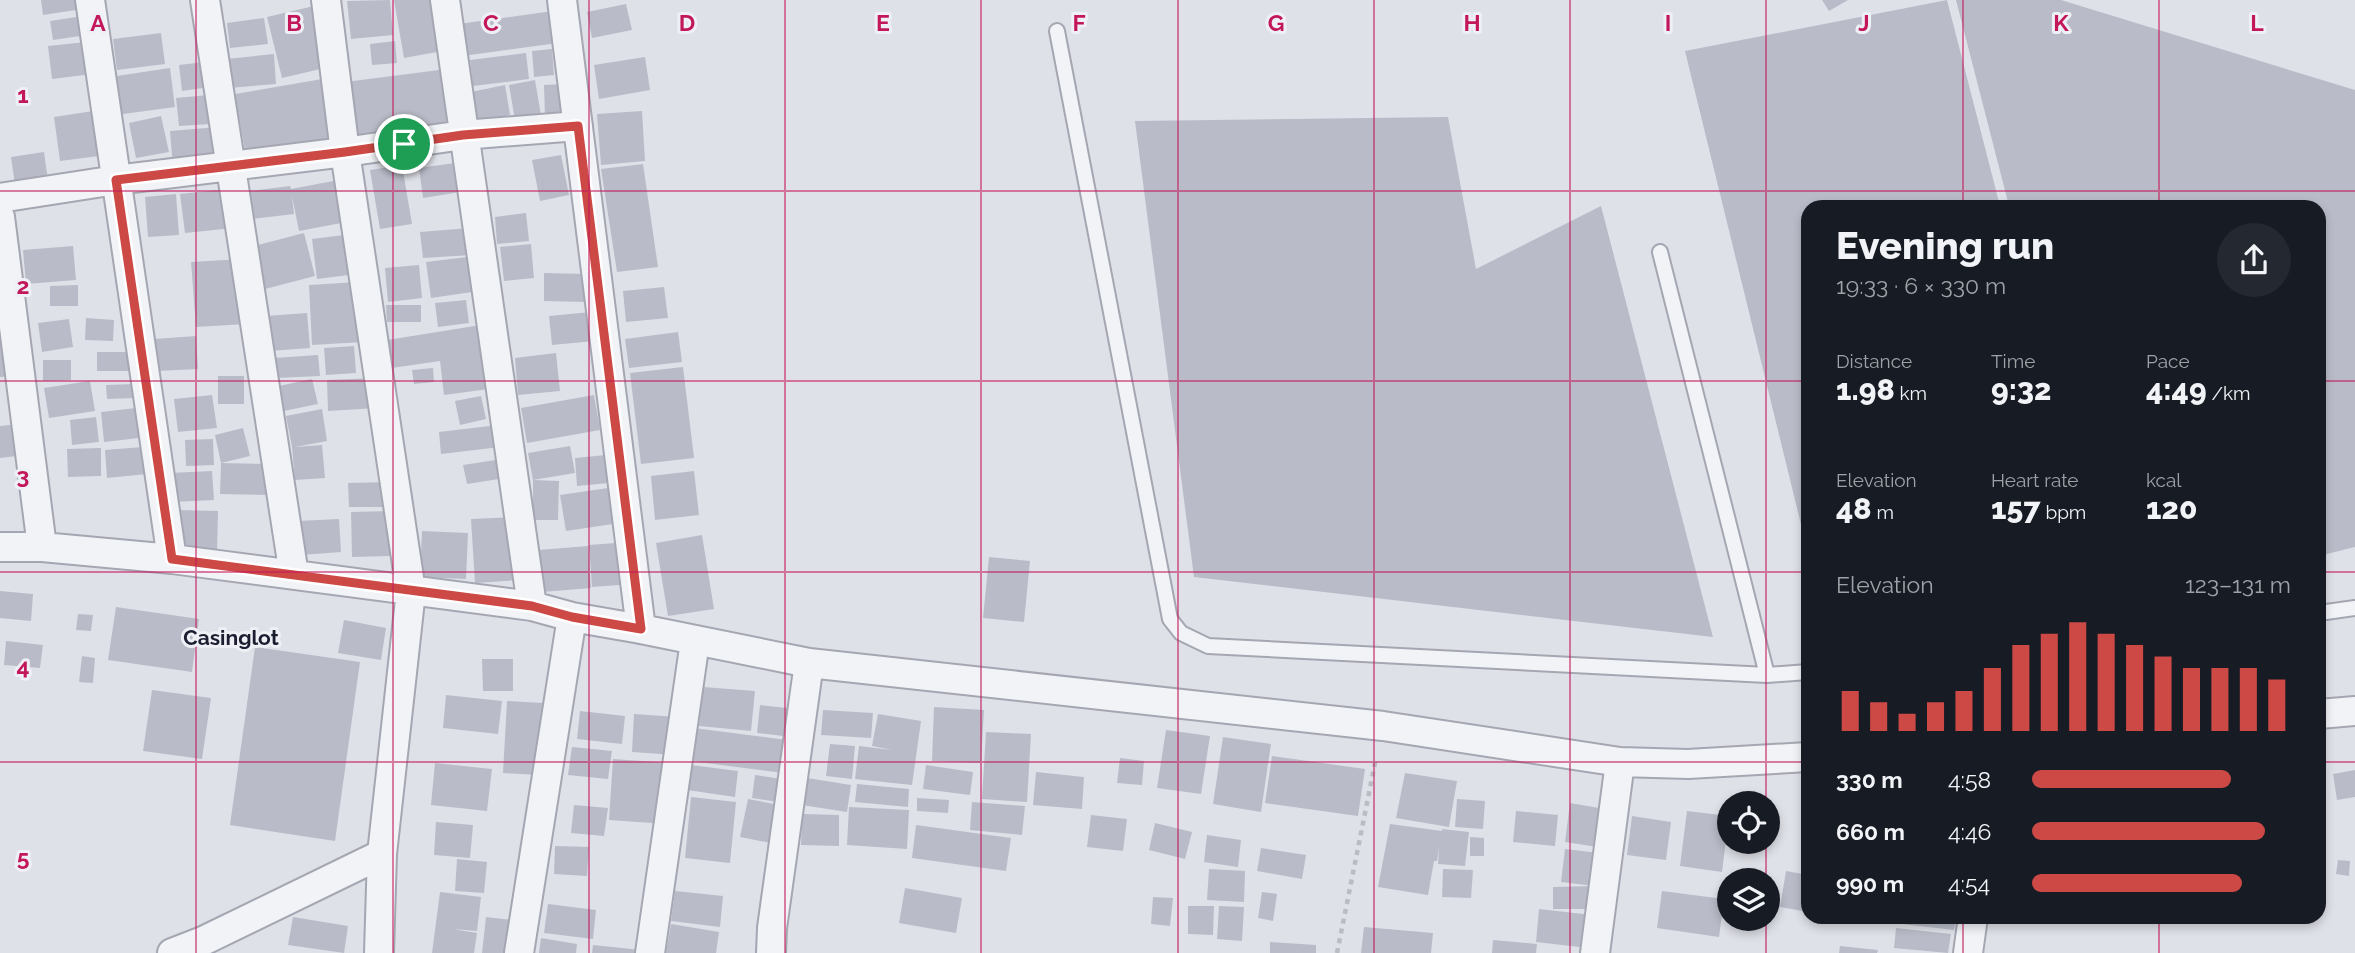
<!DOCTYPE html>
<meta charset="utf-8">
<style>
body{margin:0;font-family:Raleway,sans-serif;background:#242831;color:#f1f3f6;height:100vh;display:flex;flex-direction:column;font-size:26px;white-space:nowrap}
*{box-sizing:border-box;margin:0}
p{font-size:23px;color:#9ea1a6}
.icon{flex:none;width:38px;height:38px;fill:none;stroke:currentColor;stroke-width:2;stroke-linecap:round;stroke-linejoin:round}
.map{position:relative;flex:1;overflow:hidden}
.drawer{position:absolute;left:1801px;top:200px;width:525px;height:724px;display:flex;flex-direction:column;background:#171b24;border-radius:21px;box-shadow:0 4px 10px #0003}
.drawer>*{flex:none}
.fabs{position:absolute;left:1717px;top:791px;display:grid;gap:14px}
.fabs a{display:grid;place-items:center;width:63px;height:63px;border-radius:50%;background:#171b24;box-shadow:0 4px 10px #0003;font-size:35px}
.pin{position:absolute;display:grid;place-items:center;width:60px;height:60px;color:#fff;margin:-30px;border:4px solid #fff;border-radius:50%;box-shadow:0 2px 7px #0007}
.round{display:grid;place-items:center;flex:none;width:74px;height:74px;border-radius:37px;background:#242831}
.summary{display:flex;align-items:center;justify-content:space-between;height:119px;padding:0 35px}
h1{font-size:38px;font-weight:800;line-height:52px}
.stats{display:grid;grid-template-columns:repeat(3,1fr);gap:10px;height:119px;padding:7px 35px}
.stats div{display:grid;align-content:center}
.stats b{font-size:30px;font-weight:800}
.stats small{font-size:19px;font-weight:400}
.stats p{font-size:19px}
.chart{height:196px;padding:14px 35px}
.chart p{display:flex;justify-content:space-between}
.chart svg{width:100%;height:126px;margin-top:7px;stroke:#cc4945;stroke-width:6}
ul{padding:0 35px;list-style:none;font-size:23px}
li{display:grid;grid-template-columns:112px 84px 1fr;align-items:center;height:52px}
li i{height:18px;border-radius:9px;background:#cc4945}
.map>svg:first-child{display:block}
.building{fill:#b9bcc8}
.lines{fill:none;stroke-linecap:round;stroke-linejoin:round}
.service-casing{stroke:#a4a7b2;stroke-width:18}
.minor-casing{stroke:#a4a7b2;stroke-width:32}
.path{stroke:#b9bcc3;stroke-width:4.5;stroke-dasharray:5 5;stroke-linecap:butt}
.service{stroke:#f2f3f7;stroke-width:14}
.minor{stroke:#f2f3f7;stroke-width:28}
.route-casing{stroke:#fff;stroke-width:14}
.route{stroke:#cc4945;stroke-width:9}
.grid{fill:none;stroke:#c2185b;stroke-width:2;stroke-opacity:0.55}
.labels{text-anchor:middle;stroke-width:6;stroke-linejoin:round;paint-order:stroke}
.quarter-label{font-size:21px;font-weight:bold;fill:#1b1e30;stroke:#eff0f6}
.grid-label{font-size:23px;text-anchor:middle;font-weight:bold;fill:#c2185b;stroke:#eff0f6;stroke-width:6;stroke-linejoin:round;paint-order:stroke}
</style>
<div class="map">
<svg width="2355" height="953" viewBox="0 0 2355 953">
<rect width="100%" height="100%" fill="#dfe1e8"/>
<path class="building" d="M41 0H88L89 8 43 15Z
M390 0 393 35 351 39 347 1Z
M394 0H440L448 50 404 58Z
M1822 0H1848L1829 11Z
M1947 0 2000 206H1808L1807 549 1685 51Z
M1956 0H2061L2355 90V547L2319 556V206H2009Z
M626 4 632 30 592 38 587 12Z
M314 6 329 67 282 78 267 17Z
M553 11 558 43 455 57 451 25Z
M83 16 87 35 53 40 50 21Z
M264 18 268 44 230 48 227 23Z
M161 33 165 64 117 70 113 39Z
M96 41 100 73 52 79 48 46Z
M395 41 397 63 372 65 370 44Z
M552 49 554 75 534 77 532 51Z
M526 53 529 79 473 86 470 60Z
M274 54 276 84 229 88 226 59Z
M645 57 650 90 599 99 594 65Z
M213 61 217 86 182 91 179 65Z
M170 68 175 107 116 115 110 77Z
M447 69 455 127 352 140 345 82Z
M322 79 333 141 246 157 235 94Z
M535 80 541 115 515 120 509 85Z
M566 84 567 116 545 117 544 85Z
M505 85 510 115 466 123 461 94Z
M209 95 211 124 179 126 176 98Z
M93 111 99 156 60 161 54 117Z
M642 111 645 161 601 165 597 114Z
M161 116 169 152 136 158 129 123Z
M1448 117 1476 269 1601 206 1713 637 1194 577 1135 121Z
M218 127 222 163 173 167 170 131Z
M44 152 48 180 15 185 11 157Z
M561 155 569 195 540 201 532 160Z
M462 162 467 191 423 198 419 168Z
M643 164 658 267 617 272 601 169Z
M402 165 412 224 380 229 370 170Z
M344 179 352 221 299 231 292 196 294 214 244 220 241 192 290 186 291 189Z
M228 189 233 228 185 233 180 194Z
M176 194 179 235 148 237 145 197Z
M526 213 529 241 497 244 495 217Z
M470 228 472 255 423 258 420 232Z
M304 233 315 276 265 289 254 246Z
M352 234 357 274 317 279 312 239Z
M531 244 534 278 504 281 500 247Z
M73 246 76 280 26 284 23 250Z
M467 257 472 292 431 298 426 262Z
M242 259 247 324 196 327 191 262Z
M419 265 422 298 388 302 385 268Z
M544 273 587 274 586 302 544 301Z
M358 282 363 342 312 345 309 285Z
M78 285V306H50V286Z
M664 287 668 318 626 322 623 291Z
M466 300 469 323 438 327 435 303Z
M386 305H421V322H387Z
M591 312 594 341 552 345 549 316Z
M307 313 310 348 269 351 266 316Z
M86 318 114 320 113 341 85 340Z
M69 319 73 347 42 352 38 323Z
M487 324 496 388 444 395 440 361 385 369 381 341Z
M678 332 682 362 629 368 625 339Z
M13 336 15 376 0 377V337Z
M196 336 198 369 156 371 154 339Z
M354 346 356 373 326 375 324 348Z
M97 352H138V371H97Z
M556 353 560 391 518 395 515 358Z
M318 355 320 376 276 378 274 358Z
M43 360H71V380L43 381Z
M683 367 694 458 641 464 630 373Z
M433 368 434 382 414 384 412 370Z
M218 376H244V404H218Z
M376 378 377 408 328 411 327 380Z
M312 379 318 404 279 412 274 387Z
M90 381 95 411 49 418 44 388Z
M135 384V398L107 399 106 385Z
M212 395 217 428 178 432 174 399Z
M594 395 600 430 527 443 521 408Z
M481 396 486 419 460 425 455 401Z
M145 407 148 437 104 442 101 412Z
M322 409 327 441 295 447 322 445 325 478 295 480 292 447 286 416Z
M96 417 99 442 72 445 70 420Z
M21 424 25 455 0 458V426Z
M498 425 500 447 441 454 439 432Z
M243 428 250 456 221 463 215 435Z
M213 439 214 465 186 466 185 440Z
M155 446 157 473 107 478 105 450Z
M570 446 575 473 533 480 528 453Z
M101 448V476L68 477 67 449Z
M606 455 609 483 577 486 575 458Z
M502 459 505 478 467 484 463 465Z
M221 463 272 464V495L220 494Z
M212 471 214 500 172 502 170 473Z
M694 471 699 515 655 520 651 476Z
M533 480 559 481 558 520H533Z
M389 482V507H349L348 483Z
M608 488 613 524 566 531 560 495Z
M176 510 218 511 217 555 174 554Z
M390 511 391 556 352 557 351 512Z
M517 517 521 580 475 583 471 519Z
M339 519 341 552 301 555 298 521Z
M422 531 468 533 466 579 420 577Z
M702 535 714 609 668 616 656 543Z
M629 542 632 584 592 587 589 545Z
M588 546 591 588 542 592 538 550Z
M989 557 1030 561 1024 622 983 618Z
M0 591 33 594 31 621 0 618Z
M116 607 199 619 192 672 108 660Z
M78 614 93 615 91 631 76 630Z
M344 620 386 628 381 660 338 653Z
M6 641 43 645 40 668 4 665Z
M255 647 360 662 335 841 230 825Z
M82 656 95 658 93 683 79 682Z
M482 659H513V691H483Z
M703 687 755 691 751 731 699 726Z
M152 690 211 698 202 759 143 751Z
M446 695 502 701 498 734 443 728Z
M507 701 543 703 539 775 503 773Z
M760 705 795 709 792 737 757 733Z
M934 707 984 710 981 763 932 761Z
M823 710 873 713 871 738 821 735Z
M580 711 625 716 622 744 577 739Z
M634 714 677 717 675 755 632 752Z
M878 714 921 721 912 785 855 779 859 746 892 750 872 746Z
M686 727 795 741 791 774 682 760Z
M1166 730 1210 736 1201 794 1157 788Z
M986 732 1031 734 1027 802 982 799Z
M1223 737 1271 744 1261 812 1213 804Z
M830 744 855 746 852 779 826 776Z
M572 747 612 751 608 779 568 775Z
M1272 756 1365 769 1358 816 1265 803Z
M1120 758 1144 761 1142 785 1117 783Z
M613 759 671 763 666 824 609 820Z
M435 763 492 769 487 811 431 805Z
M691 765 738 771 735 797 687 790Z
M926 765 973 772 970 795 923 789Z
M2355 770V797L2337 800 2333 774Z
M1036 772 1084 777 1082 809 1033 805Z
M1405 773 1457 781 1449 827 1396 818Z
M755 775 788 780 785 803 752 798Z
M807 778 851 785 847 812 802 805Z
M857 784 909 789 908 807 855 802Z
M691 797 736 802 730 863 685 858Z
M917 798 949 800 948 813 917 811Z
M748 799 785 806 776 844 740 837Z
M1457 799 1485 801 1483 829 1455 827Z
M972 802 1025 806 1022 835 970 830Z
M1570 803 1611 810 1604 848 1565 842Z
M574 805 608 808 604 836 571 833Z
M849 807 909 810 907 849 847 845Z
M1516 811 1558 815 1555 846 1513 842Z
M1687 811 1729 816 1722 872 1680 866Z
M802 814 839 815V846L801 845Z
M1091 815 1127 819 1123 851 1087 847Z
M1632 816 1671 822 1666 860 1627 855Z
M436 822 473 825 470 858 434 855Z
M1155 823 1192 832 1185 859 1149 850Z
M1390 824 1442 831V829L1469 832 1465 866 1438 864 1439 847 1437 861H1434L1428 895 1378 887Z
M916 825 1011 838 1006 871 912 858Z
M1207 835 1241 840 1238 867 1204 862Z
M1470 837 1484 838V856H1470Z
M555 846 589 847 587 876 554 874Z
M1261 848 1306 855 1302 879 1257 871Z
M1565 849 1599 853 1595 886 1561 882Z
M457 859 487 862 484 893 455 891Z
M2338 860 2350 861 2349 876 2336 874Z
M1209 869 1245 871 1244 902 1207 900Z
M1443 869 1473 870 1471 898 1442 897Z
M1786 871 1808 875V912L1780 907Z
M1595 886V909H1553V887Z
M905 888 962 898 956 933 899 923Z
M675 891 723 896 720 927 671 921Z
M1662 891 1724 899 1719 937 1657 928Z
M440 892 481 897 477 931 453 929 477 933 474 953H432Z
M1262 892 1277 894 1273 921 1258 918Z
M1153 897 1173 898 1170 926 1151 924Z
M548 904 596 910 593 939 544 933Z
M1188 906H1214L1213 935 1188 934Z
M1219 906 1244 907 1242 941 1217 939Z
M1539 909 1592 915 1588 948 1536 942Z
M293 917 348 926 344 953 288 945Z
M486 917 521 921 517 953H482Z
M1903 917H1956L1954 930 1902 924Z
M671 924 719 932 716 953H666Z
M1364 927 1433 933 1431 953H1361Z
M1896 928 1951 934 1948 953 1894 948Z
M541 938 577 944 576 953H539Z
M1493 940 1537 944 1536 953H1492Z
M1270 942 1316 945V953H1270Z
M593 945 641 950V953H592Z
M1840 946 1878 950 1877 953H1839Z"/>
<g class="lines">
<g class="service-casing">
<path id="service" d="M1057 31 1170 619 1181 633 1208 646 1767 675 1808 672
M1660 252 1767 675
M2319 613 2355 608"/>
</g>
<g class="minor-casing">
<path id="minor" d="M90 0 172 559
M205 0 294 575
M326 0 345 152 411 591 382 854 379 953
M445 0 532 606
M562 0 641 629
M0 198 116 180 345 152 463 135 578 126
M0 217 42 547
M0 547H42L172 559 532 606 572 617 641 629 809 663 1383 726 1620 762 1688 764 1808 757
M2319 714 2355 711
M172 953 203 941 382 854
M519 953 572 617
M650 953 695 641
M771 953 772 928 809 663
M1595 953 1620 762
M1968 953 1973 917"/>
</g>
<path class="path" d="M1337 953 1376 758"/>
<use href="#service" class="service"/>
<use href="#minor" class="minor"/>
</g>
<g class="lines">
<g class="route-casing">
<path id="route" d="M578 126 641 629 572 617 532 606 172 559 116 180 345 152 463 135Z"/>
</g>
<use href="#route" class="route"/>
</g>
<path class="grid" d="M196 0V953M393 0V953M589 0V953M785 0V953M981 0V953M1178 0V953M1374 0V953M1570 0V953M1766 0V803M1963 0V206M2159 0V206M0 191H2355M0 381H1808M2319 381H2355M0 572H1808M2319 572H2355M0 762H1808M2319 762H2355M1766 842V880M1963 917V953M2159 917V953M1766 919V953"/>
<g class="labels">
<g class="quarter-label">
<text x="231" y="645">Casinglot</text>
</g>
</g>
<g class="grid-label">
<text x="98" y="31">A</text>
<text x="294" y="31">B</text>
<text x="491" y="31">C</text>
<text x="687" y="31">D</text>
<text x="883" y="31">E</text>
<text x="1079" y="31">F</text>
<text x="1276" y="31">G</text>
<text x="1472" y="31">H</text>
<text x="1668" y="31">I</text>
<text x="1864" y="31">J</text>
<text x="2061" y="31">K</text>
<text x="2257" y="31">L</text>
<text x="23" y="103">1</text>
<text x="23" y="294">2</text>
<text x="23" y="484">3</text>
<text x="23" y="675">4</text>
<text x="23" y="866">5</text>
</g>
</svg>
<div class="fabs">
<a><svg class="icon" aria-label="locate" viewBox="0 0 24 24"><circle cx="12" cy="12" r="6"/><path d="M12 2v4M12 18v4M2 12h4M18 12h4"/></svg></a>
<a><svg class="icon" aria-label="layers" viewBox="0 0 24 24"><path d="M12 4l9 5-9 5-9-5zM3 14l9 5 9-5"/></svg></a>
</div>
<div class="pin" style="left:404px;top:144px;background:#1e9e55"><svg class="icon" aria-label="arrive" viewBox="0 0 24 24"><path d="M6 21V4h12l-3 4 3 4H6"/></svg></div>
<section class="drawer">
<div class="summary"><div><h1>Evening run</h1><p>19:33 · 6 × 330 m</p></div><a class="round"><svg class="icon" aria-label="share" viewBox="0 0 24 24"><path d="M12 15V3M7 8l5-5 5 5M5 13v7h14v-7"/></svg></a></div>
<div class="stats">
<div><p>Distance</p><b>1.98<small> km</small></b></div>
<div><p>Time</p><b>9:32</b></div>
<div><p>Pace</p><b>4:49<small> /km</small></b></div>
</div>
<div class="stats">
<div><p>Elevation</p><b>48<small> m</small></b></div>
<div><p>Heart rate</p><b>157<small> bpm</small></b></div>
<div><p>kcal</p><b>120</b></div>
</div>
<div class="chart"><p><span>Elevation</span>123–131 m</p>
<svg viewBox="0 0 160 44" preserveAspectRatio="none"><path d="M5 44V30M15 44V34M25 44V38M35 44V34M45 44V30M55 44V22M65 44V14M75 44V10M85 44V6M95 44V10M105 44V14M115 44V18M125 44V22M135 44V22M145 44V22M155 44V26"/></svg>
</div>
<ul>
<li><b>330 m</b>4:58<i style="width:77%"></i></li>
<li><b>660 m</b>4:46<i style="width:90%"></i></li>
<li><b>990 m</b>4:54<i style="width:81%"></i></li>
</ul>
</section>
</div>
